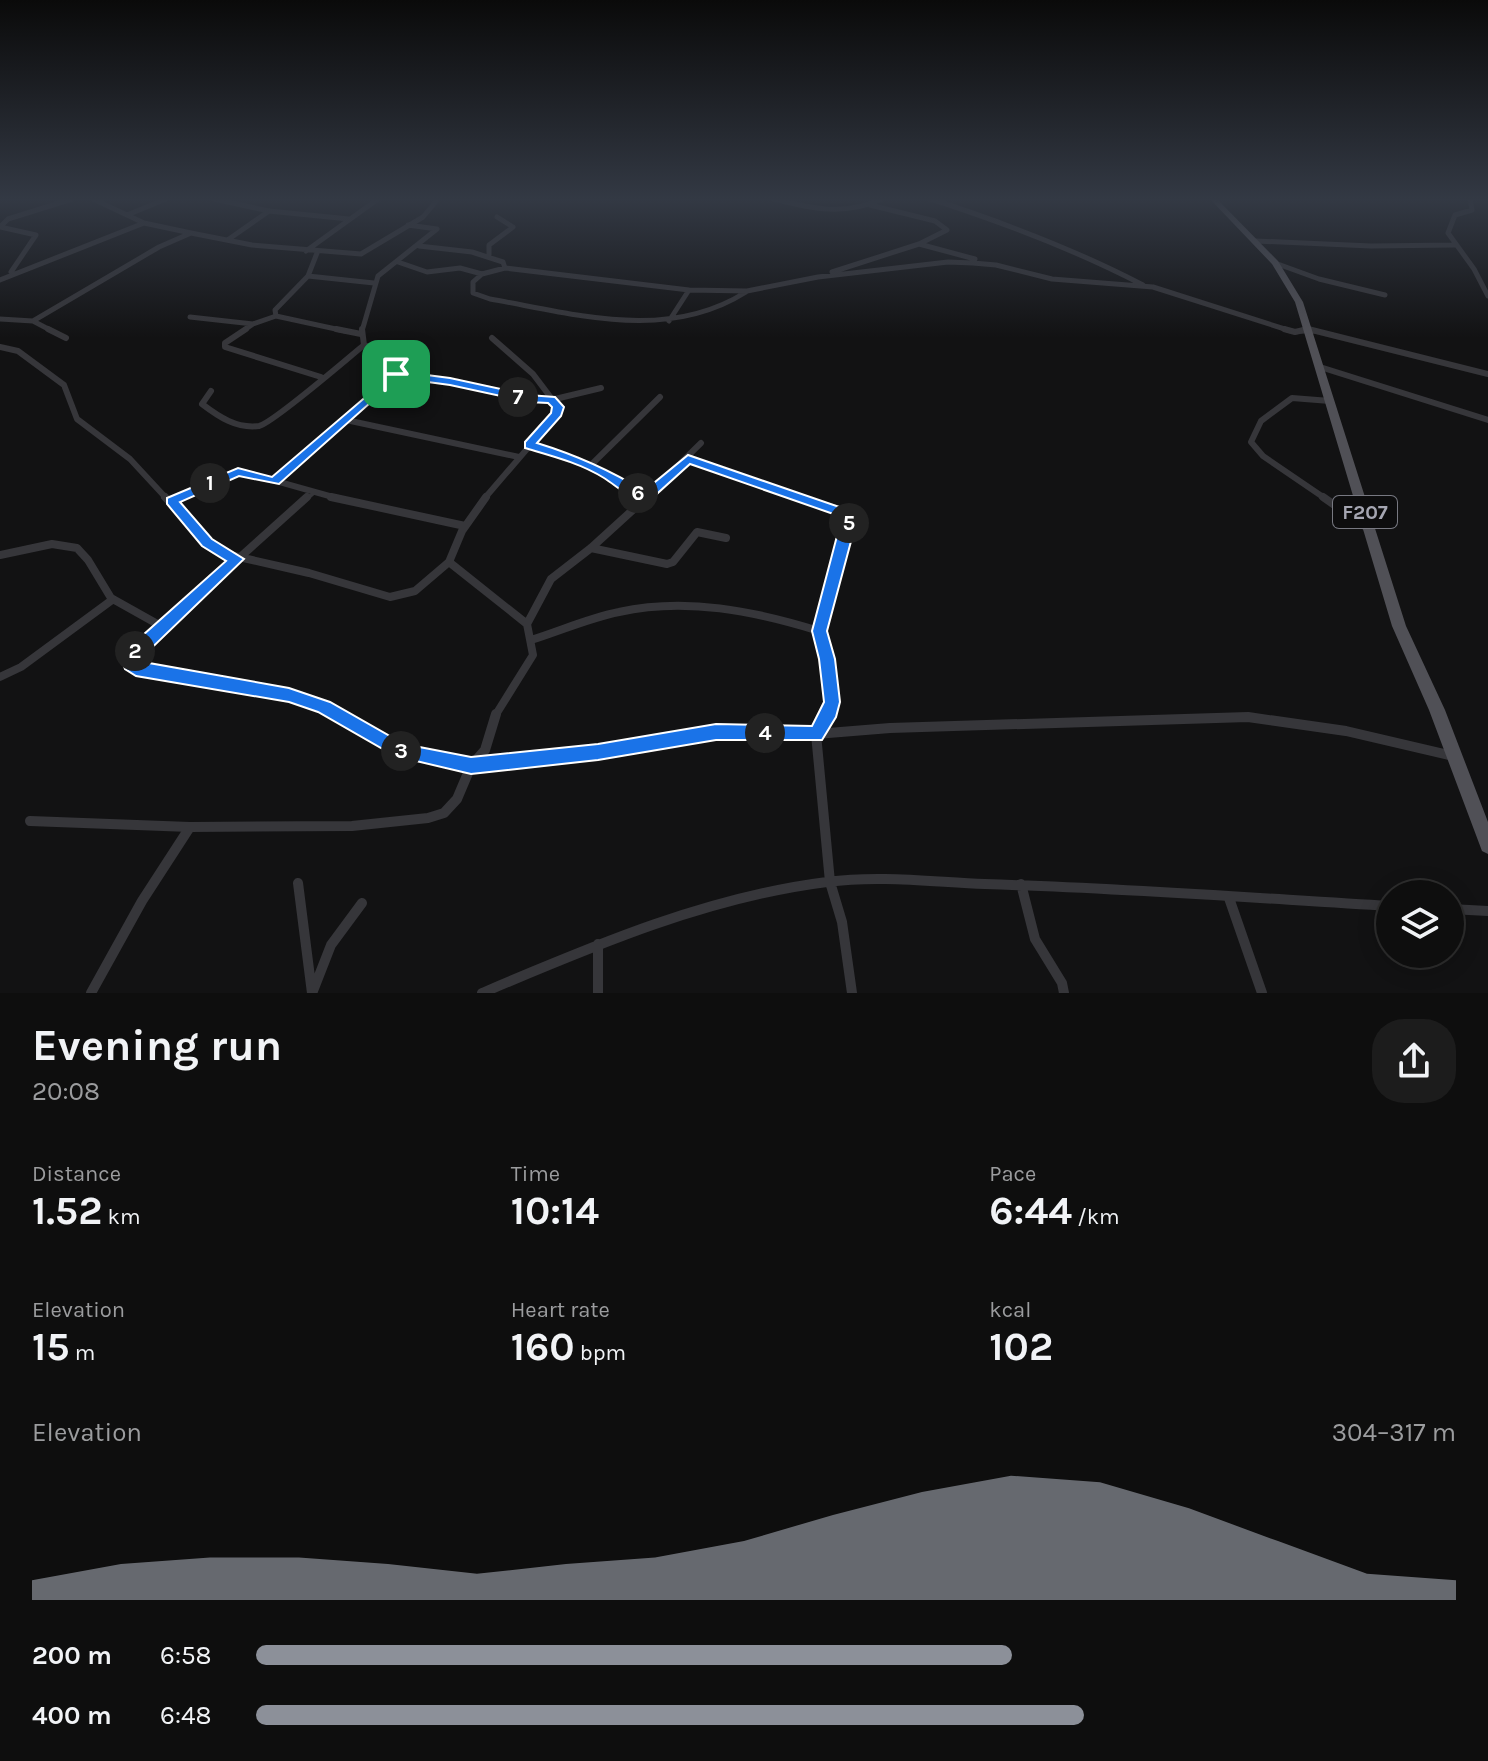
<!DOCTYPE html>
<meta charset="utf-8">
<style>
body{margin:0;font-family:Karla,sans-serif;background:#1c1c1c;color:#f1f3f6;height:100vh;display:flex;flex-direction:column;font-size:30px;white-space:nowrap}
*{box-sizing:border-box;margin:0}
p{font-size:26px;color:#9b9c9e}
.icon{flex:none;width:44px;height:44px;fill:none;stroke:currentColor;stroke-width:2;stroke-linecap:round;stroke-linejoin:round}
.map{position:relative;height:993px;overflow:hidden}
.panel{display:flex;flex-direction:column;background:#0e0e0e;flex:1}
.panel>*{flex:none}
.controls{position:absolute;left:1376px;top:880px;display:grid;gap:16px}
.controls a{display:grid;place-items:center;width:88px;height:88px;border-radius:50%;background:#0e0e0e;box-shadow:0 4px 20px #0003,0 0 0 2px #2e2e2e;font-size:40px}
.pin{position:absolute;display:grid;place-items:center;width:68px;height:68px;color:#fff;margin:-34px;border-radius:16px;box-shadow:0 4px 12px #0006}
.km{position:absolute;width:40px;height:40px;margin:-20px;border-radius:50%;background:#222;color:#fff;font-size:22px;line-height:40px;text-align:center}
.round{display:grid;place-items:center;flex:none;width:84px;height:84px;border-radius:32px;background:#1c1c1c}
.overview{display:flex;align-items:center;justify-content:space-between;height:136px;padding:0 32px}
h1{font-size:44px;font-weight:700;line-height:60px}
.metrics{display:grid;grid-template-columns:repeat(3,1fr);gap:12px;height:136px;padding:8px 32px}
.metrics div{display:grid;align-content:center}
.metrics b{font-size:40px;font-weight:700}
.metrics small{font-size:22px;font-weight:400}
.metrics p{font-size:22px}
.chart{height:224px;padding:16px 32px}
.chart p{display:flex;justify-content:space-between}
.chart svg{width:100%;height:144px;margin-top:8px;fill:#8c9099;opacity:.7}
ul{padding:0 32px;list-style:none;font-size:26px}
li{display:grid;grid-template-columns:128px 96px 1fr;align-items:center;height:60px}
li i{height:20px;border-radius:10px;background:#8c9099}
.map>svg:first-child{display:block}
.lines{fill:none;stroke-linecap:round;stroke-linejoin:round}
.minor-far3{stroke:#36363a;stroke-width:5}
.minor-far2{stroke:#36363a;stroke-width:6}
.minor-far1{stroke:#36363a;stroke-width:8}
.minor{stroke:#36363a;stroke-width:10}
.primary{fill:#505056;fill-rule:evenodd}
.route{fill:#1a73e8;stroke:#fff;stroke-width:2;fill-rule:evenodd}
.labels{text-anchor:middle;stroke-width:6;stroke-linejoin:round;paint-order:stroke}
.shield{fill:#0d0d0e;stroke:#777881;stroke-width:2}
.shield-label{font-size:20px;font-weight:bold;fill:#a5a6b2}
</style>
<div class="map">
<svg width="1488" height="993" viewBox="0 0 1488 993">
<rect width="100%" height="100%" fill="#121213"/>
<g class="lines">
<path class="minor-far3" d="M93 199 144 223 191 233 252 245 361 254 423 217 438 199
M214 199 269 211 349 219
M774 199C813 209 844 216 882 199
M931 199C1005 223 1074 249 1143 285
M1470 199 1472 210 1455 215 1448 233 1474 269 1488 296
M127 215 166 199
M1 226 8 219 72 199
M0 227 36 235 11 272
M229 239 269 211
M1256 241 1371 246 1454 245
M919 244 975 259
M419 246 472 252 503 262 505 268
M306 251 378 199
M317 253 308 276 275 310 276 316 345 331
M489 255V245L513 227 497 217
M398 262 427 272 460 268 482 274 505 268 689 290 669 321
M1275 263 1319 279 1385 295
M832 272 919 244 947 230 935 221 870 205
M482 274 473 282V293L490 299C576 314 667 342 746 292
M308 276 374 283
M0 280 144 223
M689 290 747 291 818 277 948 262 973 263 996 265 1052 279 1153 287 1291 331
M190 317 253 324 276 316
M0 319 33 321 52 331
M33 321 159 247 191 233
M243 331 253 324
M362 331 378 276 437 229 408 225
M1301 331H1314"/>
<path class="minor-far2" d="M48 329 66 338
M246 329 225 343V347L321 377
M336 329 361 334
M1284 329 1295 332 1308 329 1488 374
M0 347 18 351 64 385 77 419 130 459 167 499
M1320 367 1488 420
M396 374 450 381 528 399 551 400 601 388
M211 391 202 404C219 417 237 429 259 426 273 423 348 358 364 345
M346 420 519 457
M529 445 589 467 645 498
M688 459 802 499
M590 466 660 397
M275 481 410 359 364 345 362 329
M175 499 231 474 244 472 340 499
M305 499 312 493
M484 499 557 414 558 407 533 374 492 338
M644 499 701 443
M1326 499 1263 456 1251 442 1261 421 1292 398 1330 401"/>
<path class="minor-far1" d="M165 497 221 553 309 573 390 597 415 591 449 562
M307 497 129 657 130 665 136 669 289 695 339 716
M331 497 465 526
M486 497 462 531 449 562 527 624 533 655 495 716
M795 497 840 510 850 519 819 631 827 659 832 702 828 716
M1323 497 1369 529
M171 501 180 497
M591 548 667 564 673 562 697 532 726 538
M0 555 52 544 77 548 88 560 111 598 161 626
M527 624 551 579 591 548 647 497
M531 640C560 631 589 618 619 612 686 597 754 611 819 631
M0 677 21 667 112 600"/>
<path class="minor" d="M336 714 401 751 471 766 598 752 716 732 816 734 890 728 1248 717 1346 731 1453 756
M829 714 816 734 830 882 842 922 852 993
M30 821 190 827 352 826 428 818 444 813 457 799 471 766 485 750 496 714
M298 883 312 993
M1021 884 1035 939 1062 983 1064 993
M1229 898 1262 993
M1450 909 1488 911
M598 944V993
M313 991 331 945 362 903
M91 993 142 901 190 827
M482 993C593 946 707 897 827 882 879 875 933 882 985 884 1120 888 1255 898 1390 906"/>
<path class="primary" d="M1210 199H1217L1278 261 1303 302 1406 626 1445 710 1488 822V854L1482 851 1429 710 1392 626 1295 302 1272 264Z"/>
</g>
<linearGradient id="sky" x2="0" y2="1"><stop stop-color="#0a0a0a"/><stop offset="0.59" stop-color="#333944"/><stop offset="1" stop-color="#333944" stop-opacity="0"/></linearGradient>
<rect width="1488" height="338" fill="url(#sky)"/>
<path class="route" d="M396 371 450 378 528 395 555 397 564 407 561 416 537 443C576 455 610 470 644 491L688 455 851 511 857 519 827 631 835 659 840 702 836 717 822 740H716L598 760 471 774 395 756 318 712 289 702 136 676 125 669 121 657 124 652 226 561 202 546 167 504V498L238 468 272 477ZM398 378 450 385 528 402 548 403 552 407 551 413 525 442V448C552 456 580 463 604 478 617 486 634 503 649 501L690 464 842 517 812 631 819 659 824 702 812 726 716 724 598 744 471 757 404 744 330 702 289 688 138 661 244 559 212 539 180 502 239 476 279 484Z"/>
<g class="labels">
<rect class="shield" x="1333" y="496" width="64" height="32" rx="6"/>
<g class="shield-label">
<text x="1365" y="519">F207</text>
</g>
</g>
</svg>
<div class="controls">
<a><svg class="icon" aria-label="layers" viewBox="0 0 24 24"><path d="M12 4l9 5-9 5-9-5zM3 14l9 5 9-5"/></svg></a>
</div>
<div class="pin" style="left:396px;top:374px;background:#1e9e55"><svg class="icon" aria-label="arrive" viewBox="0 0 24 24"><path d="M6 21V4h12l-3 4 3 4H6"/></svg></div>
<b class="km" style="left:210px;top:483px">1</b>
<b class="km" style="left:135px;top:651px">2</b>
<b class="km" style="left:401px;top:751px">3</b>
<b class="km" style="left:765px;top:733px">4</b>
<b class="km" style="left:849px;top:523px">5</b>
<b class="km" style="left:638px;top:493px">6</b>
<b class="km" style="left:518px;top:397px">7</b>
</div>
<section class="panel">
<div class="overview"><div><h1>Evening run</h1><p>20:08</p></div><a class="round"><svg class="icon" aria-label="share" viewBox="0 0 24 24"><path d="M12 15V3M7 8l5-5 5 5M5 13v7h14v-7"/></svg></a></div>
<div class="metrics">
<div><p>Distance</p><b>1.52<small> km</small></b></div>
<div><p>Time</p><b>10:14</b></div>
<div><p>Pace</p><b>6:44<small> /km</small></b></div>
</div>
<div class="metrics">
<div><p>Elevation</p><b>15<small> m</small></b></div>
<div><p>Heart rate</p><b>160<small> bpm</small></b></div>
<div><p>kcal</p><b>102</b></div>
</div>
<div class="chart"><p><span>Elevation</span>304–317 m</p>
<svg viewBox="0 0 160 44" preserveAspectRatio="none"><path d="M0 44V38L10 33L20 31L30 31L40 33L50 36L60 33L70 31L80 26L90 18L100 11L110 6L120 8L130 16L140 26L150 36L160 38V44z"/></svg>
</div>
<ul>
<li><b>200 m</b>6:58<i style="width:63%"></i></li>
<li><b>400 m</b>6:48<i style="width:69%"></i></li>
</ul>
</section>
